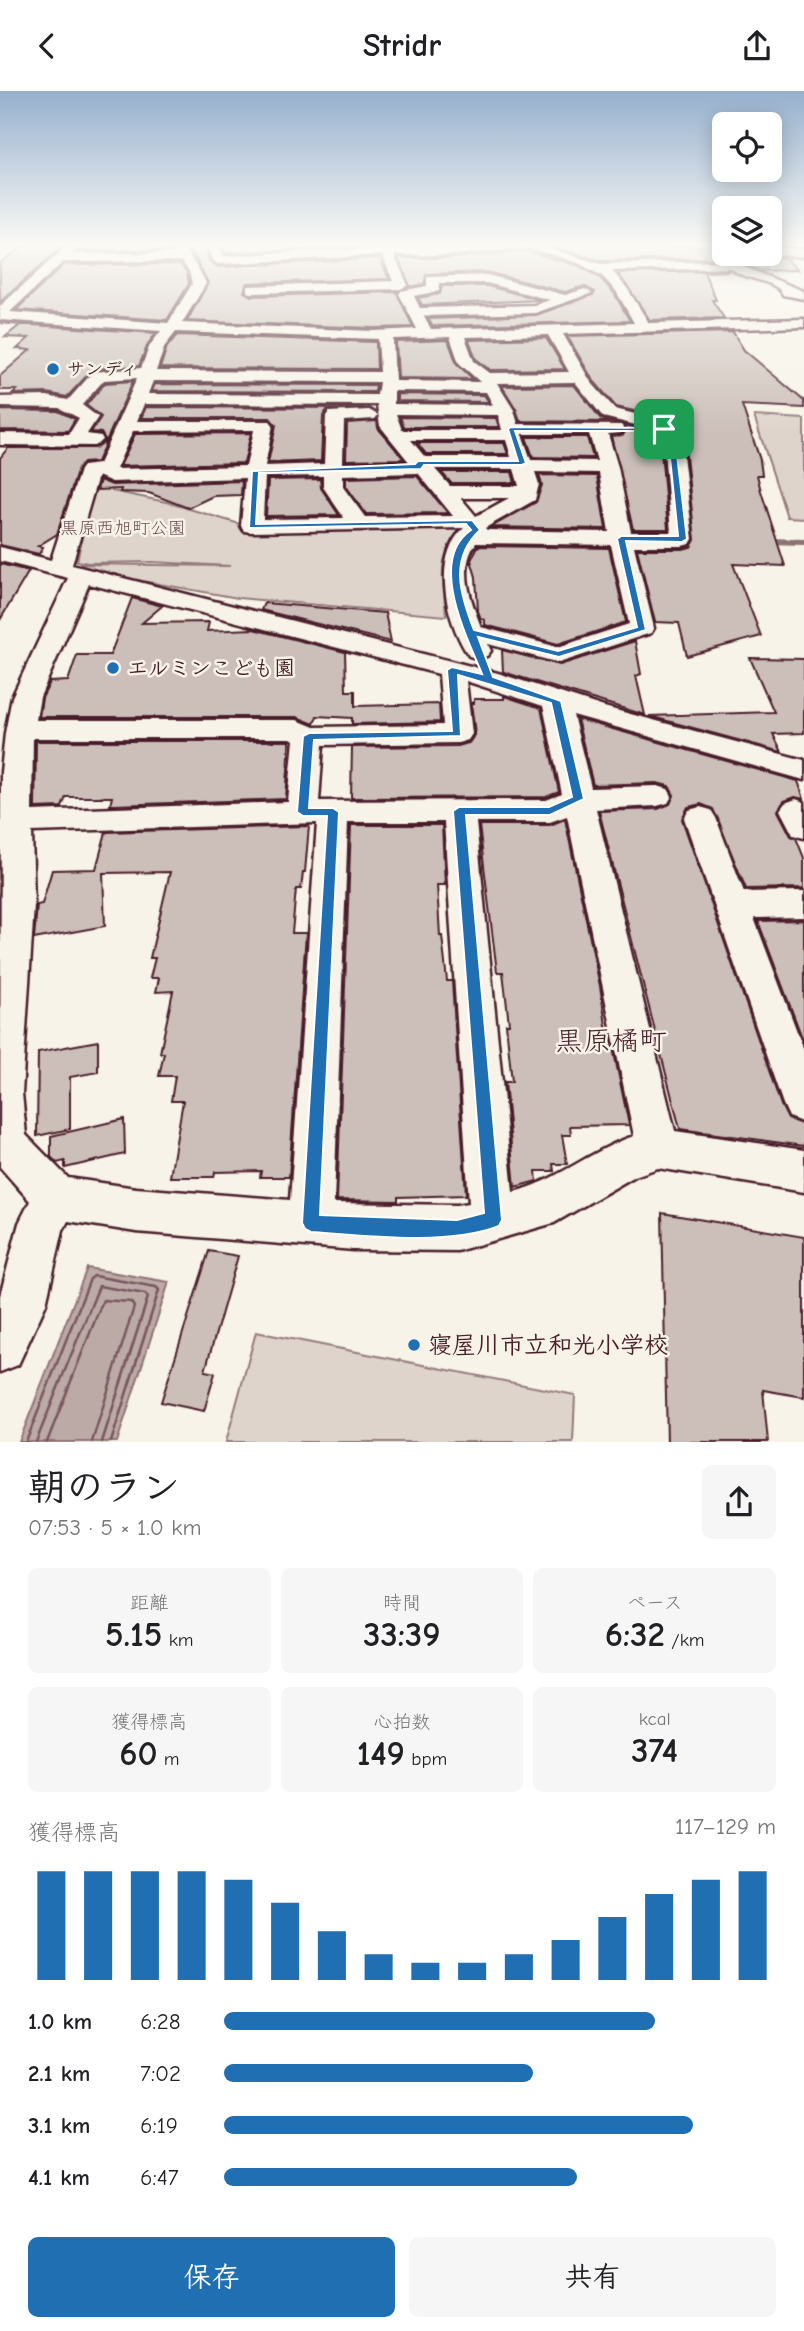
<!DOCTYPE html>
<html lang="ja">
<meta charset="utf-8">
<style>
body{margin:0;font-family:"Comic Neue","Klee One",sans-serif;background:#f6f6f6;color:#202124;height:100vh;display:flex;flex-direction:column;font-size:26px;white-space:nowrap}
*{box-sizing:border-box;margin:0}
p{font-size:23px;color:#757577}
.icon{flex:none;width:38px;height:38px;fill:none;stroke:currentColor;stroke-width:2;stroke-linecap:round;stroke-linejoin:round}
.map{position:relative;height:1351px;overflow:hidden}
.side{display:flex;flex-direction:column;background:#fff;flex:1}
.side>*{flex:none}
.controls{position:absolute;left:712px;top:21px;display:grid;gap:14px}
.controls a{display:grid;place-items:center;width:70px;height:70px;border-radius:10px;background:#fff;box-shadow:0 4px 18px #0003;font-size:35px}
.pin{position:absolute;display:grid;place-items:center;width:60px;height:60px;color:#fff;margin:-30px;border-radius:14px;box-shadow:0 4px 10px #0006}
.round{display:grid;place-items:center;flex:none;width:74px;height:74px;border-radius:10px;background:#f6f6f6}
.headline{display:flex;align-items:center;justify-content:space-between;height:119px;padding:0 28px}
h1{font-size:38px;font-weight:800;line-height:52px}
.figures{display:grid;grid-template-columns:repeat(3,1fr);gap:10px;height:119px;padding:7px 28px}
.figures div{display:grid;align-content:center;border-radius:10px;background:#f6f6f6;text-align:center}
.figures b{font-size:35px;font-weight:800}
.figures small{font-size:19px;font-weight:400}
.figures p{font-size:19px}
.chart{height:196px;padding:14px 28px}
.chart p{display:flex;justify-content:space-between}
.chart svg{width:100%;height:126px;margin-top:7px;stroke:#1f6fb2;stroke-width:6}
.primary-button{display:flex;gap:14px;margin-top:auto;padding:14px 28px}
.primary-button a{flex:1;height:80px;border-radius:10px;background:#1f6fb2;color:#fff;font-size:28px;font-weight:800;line-height:80px;text-align:center}
.primary-button a+a{background:#f6f6f6;color:#202124}
ul{padding:0 28px;list-style:none;font-size:23px}
li{display:grid;grid-template-columns:112px 84px 1fr;align-items:center;height:52px}
li i{height:18px;border-radius:9px;background:#1f6fb2}
header{display:flex;justify-content:space-between;align-items:center;height:91px;padding:0 28px;background:#fff;font-size:32px;font-weight:800}
.map>svg:first-child{display:block}
.green{fill:#ded4cc;stroke:#947a7c;stroke-width:2}
.water{fill:#bcaaa7;stroke:#8e7275;stroke-width:2}
.lines{fill:none;stroke-linecap:round;stroke-linejoin:round}
.shore{stroke:#78575d;stroke-width:2.5}
.stream-far2{stroke:#8e7275;stroke-width:3.5}
.stream-far1{stroke:#8e7275;stroke-width:5}
.stream{stroke:#8e7275;stroke-width:6}
.building{fill:#ccbfb9;stroke:#4a1f2b;stroke-width:2}
.minor-casing{stroke:#4a1f2b;stroke-width:5}
.minor{fill:#f7f3e8;fill-rule:evenodd}
.route{fill:#1f6fb2;stroke:#fff;stroke-width:2;fill-rule:evenodd}
.poi-dot{fill:#1f6fb2;stroke:#f7f3e8;stroke-width:2.5}
.labels{text-anchor:middle;stroke-width:5;stroke-linejoin:round;paint-order:stroke}
.far-poi-label{font-size:18px;font-weight:bold;fill:#4a1f2b;stroke:#f7f3e8;text-anchor:start}
.far-park-label{font-size:18px;fill:#6f4c53;stroke:#f7f3e8}
.poi-label{font-size:21px;font-weight:bold;fill:#4a1f2b;stroke:#f7f3e8;text-anchor:start}
.near-poi-label{font-size:24px;font-weight:bold;fill:#4a1f2b;stroke:#f7f3e8;text-anchor:start}
.near-neighbourhood-label{font-size:28px;fill:#4a1f2b;stroke:#f7f3e8}
</style>
<header><svg class="icon" aria-label="back" viewBox="0 0 24 24"><path d="M15 5l-7 7 7 7"/></svg>Stridr<svg class="icon" aria-label="share" viewBox="0 0 24 24"><path d="M12 15V3M7 8l5-5 5 5M5 13v7h14v-7"/></svg></header>
<div class="map">
<svg width="804" height="1351" viewBox="0 0 804 1351">
<rect width="100%" height="100%" fill="#f7f3e8"/>
<filter id="ink" filterUnits="userSpaceOnUse"><feTurbulence type="fractalNoise" baseFrequency=".0143" numOctaves="2"/><feDisplacementMap in="SourceGraphic" scale="14" xChannelSelector="R" yChannelSelector="G"/><feConvolveMatrix kernelMatrix="1 2 1 2 8 2 1 2 1" color-interpolation-filters="sRGB"/></filter>
<g filter="url(#ink)">
<path class="green" d="M754 325 804 328V427L787 426Z
M95 384 106 389 112 400 166 411 243 434H465L467 438C433 463 444 488 446 525L238 507 137 489 134 492 76 476 78 473 230 475 152 471 88 472 77 470Z
M256 1241 575 1304 573 1351H226Z"/>
<path class="water" d="M87 1177 169 1191 117 1351H19Z"/>
<g class="lines">
<path class="shore" d="M26 1351 90 1188 94 1185 156 1196 159 1199 111 1351
M36 1351 99 1195 145 1203 148 1206 102 1351
M47 1351 103 1209 131 1211 134 1216 92 1351"/>
<path class="stream-far2" d="M116 224 167 233
M555 237 570 251
M360 240 391 239"/>
<path class="stream-far1" d="M568 249 605 308 624 322
M661 332 675 336 688 363"/>
<path class="stream" d="M767 450 804 451"/>
</g>
<path class="building" d="M27 153H65L0 211V172Z
M82 153H171L172 159 77 160Z
M188 153H205L209 170 218 176 380 167 389 188 247 192 244 201 252 205 397 201 413 236 374 237 187 230 208 192Z
M222 153H422L225 162Z
M544 153H657L666 156 724 153V158L718 163 721 167 601 170Z
M527 160 579 175 600 187 614 202 630 230 433 235 428 228 536 224 593 204 595 201 584 195 565 201 487 181 427 183 424 193 410 196 398 167H452Z
M736 163H764L767 166 785 167 798 179 760 180 748 175Z
M180 173 187 181 189 193 167 229 16 219 64 174Z
M730 180 704 181 716 209H712L724 227 650 229 618 182Z
M442 195H487L541 209 422 214 418 207 440 203Z
M0 232 156 242 148 253 139 275 93 278 67 306 47 302 13 303 17 299H0V285L30 259 17 258 29 247 5 246 20 234Z
M733 241 744 259 804 310V317L742 314 760 369 762 384H757L761 400 785 475 733 473 761 545 687 565 679 532 655 531 637 458H683L691 456 695 449 684 347 669 328 616 316 593 289 567 245Z
M177 244 376 251 377 278 160 277 167 256Z
M546 247 565 278 491 279 476 268 469 249Z
M448 249 457 273 473 288 398 287 396 251Z
M133 290 97 371 83 372 78 378 57 443 38 455 43 456 39 463 0 454V367L8 357H95L106 350 101 342 91 341 101 326 86 314 105 292Z
M155 293 376 294 375 301 152 300Z
M574 294 601 328 614 331 520 330 516 318 502 295Z
M397 303 484 304 489 311 397 310Z
M146 316 365 317 327 319 323 325 321 370 268 372 276 334 270 327H141Z
M0 319 58 320 75 328 68 340 0 339Z
M400 326 496 327 499 336H404Z
M377 330 378 337 404 368 346 369 347 332Z
M624 334 654 341 660 349 668 438H633L611 345 623 344 627 338Z
M251 342 244 372 120 375 135 343Z
M526 346H587L593 367 533 366Z
M417 352H504L508 363H426Z
M441 381H512L515 392H451Z
M539 384 597 385 606 438 491 436 536 411 542 394Z
M417 385 448 422 366 423 346 395V387Z
M320 388 321 397 339 424 266 425 268 389Z
M100 389 112 394 242 390 241 404 213 405 188 417 149 402 120 401 121 398 97 399Z
M478 455 609 457 626 531 558 553 485 534V529L481 528 478 520 476 486 471 469Z
M0 473 29 480 0 529Z
M132 507 162 515 142 532 209 531 207 540 253 538 345 561 346 600H355V615L439 613 440 631 352 633V627L317 625 314 633 297 626H39L42 607 50 591 68 590 77 564H110Z
M264 512 385 522 391 551 261 519Z
M635 550 641 583 636 585 645 624 503 581 502 559 560 574Z
M750 567 804 568V642L773 643 782 661 649 625 774 621Z
M504 605 541 617 559 701 546 706 351 707 352 656 458 655 469 652 475 643 471 612H474V608H504Z
M577 628 798 690 804 708 795 706 784 710 778 720 791 745 796 747 804 767V797L746 798 713 718 701 713 688 716 682 728 781 1014 788 1028 804 1034V1055L680 1038 599 720 658 718 670 713 674 704 669 695 657 692 593 694Z
M36 650H290L286 708 114 714H110L112 706H66L62 716 35 717Z
M565 728 600 895 608 947H611L629 1034 570 1035 571 1044H562L567 1073H553L554 1080H536L537 1090 515 1096 505 991H512L506 933H509L503 881H497L479 734H550Z
M351 734H442L445 794H437L440 845H442L447 890H452L466 1104 398 1106V1110L337 1109Z
M309 735 305 781H303L301 798H296L292 842H306L289 1086H260L261 1080 215 1081 214 1086H170L183 1010H171L175 985H159L164 962H160L173 900 156 901 159 887H150L155 867H150L170 781 103 782 105 835 34 848 37 814 42 813 52 779 96 778 106 741Z
M804 829V952L758 830Z
M98 950V981L70 986V1038L37 1045 38 961Z
M124 1028 125 1063 65 1077V1070L57 1072 51 1066V1045Z
M662 1122 804 1146V1306L763 1299 768 1351H667Z
M209 1160 238 1165 205 1280 215 1282 204 1320 161 1311Z"/>
<g class="lines">
<g class="minor-casing">
<path id="minor" d="M69 153 80 154 71 163 175 162 173 153H185C185 164 201 178 206 193L182 232 374 240 417 238 399 203 401 200 427 195V186L487 184 565 204 585 198 592 202 535 222 424 225 431 238 634 232 616 200 602 185 580 173 554 164 527 157 452 164H394L408 194 401 198 252 202 247 201V195L393 190 382 164 218 173 212 169 207 153H219L223 165 386 156 536 153 601 173 726 170 721 163 724 160V163H733L746 177 804 200V208L783 204C777 188 744 190 731 177L612 180 627 197 649 232 804 228V236L563 243 591 291 615 318 668 331 681 347 693 448 690 453 682 455H634L654 537 651 542 559 572 488 553 491 560 487 565 478 568 469 565C446 532 431 466 464 437L252 441 244 440 241 435 245 387 112 391 98 385 72 474 498 582 604 616 804 669V689L573 624 591 697 657 695 668 698 672 705 668 712 657 715 596 718 675 1040 804 1059V1101L658 1077 635 1085 554 1132 457 1160 354 1159 136 1141 68 1130 63 1139 46 1213 18 1274 0 1281V1205L19 1132 30 1110 0 1076 1 681 5 642 12 606 68 487 0 470V456L51 469 80 379 83 375 99 373 137 287 104 289 82 314 98 326 87 343 101 345 103 349 94 355 0 354V342L69 343 79 327 59 317 0 316V306L47 305 68 309 93 281 141 277 150 254 161 240 0 229V215ZM181 170 189 180 192 193 168 232 10 221 63 171ZM439 192H487L550 209 534 214 420 217 414 205 439 200ZM176 241 378 248 380 281 156 280 165 255ZM548 244 569 281 490 282 474 270 465 246ZM450 246 459 272 480 291 395 290 393 248ZM153 290 379 291 377 304 148 303ZM575 291 603 326 656 339 663 348 671 441H631L618 376 608 343 621 342 624 338 621 334 518 333 514 319 497 292ZM394 300 486 301 493 314 394 313ZM144 313 377 314 380 335 409 371 343 372 344 330 375 328 378 324 369 319 329 321 326 325 324 373 265 375 273 334 270 330H137ZM396 323 498 324 502 339H402ZM254 339 246 375 116 378 133 340ZM522 343H589L597 370 531 369ZM411 349H506L511 366H425ZM435 378H514L519 395H450ZM535 381 599 382 609 441 487 439 485 437 535 409 539 393ZM418 382 453 425 365 426 343 396V384ZM323 385V396L344 427 263 428 265 386ZM461 407H509L476 425ZM476 452 611 454 629 533 558 556 481 536C471 510 458 477 476 452ZM89 493 439 583 443 634 314 636 297 629H36L40 606ZM466 590 543 615 562 703 546 709 319 710 323 654 458 652 468 649 472 643ZM33 647H291L294 649 288 711 32 720ZM567 725 634 1045C591 1059 556 1091 513 1101L476 731H550ZM348 731H444L469 1112 457 1114 334 1112ZM317 732 290 1109 136 1097 68 1087 26 1044 22 1002 34 814 32 741Z
M770 156 804 158V166L767 163H770Z
M796 708 804 711V747L793 744 780 719 785 712Z
M700 716 711 719 716 727 744 801 804 800V826L754 827 804 959V1032L789 1026 783 1013 684 727 689 719Z"/>
</g>
<use href="#minor" class="minor"/>
</g>
</g>
<linearGradient id="sky" x2="0" y2="1"><stop stop-color="#96b0ce"/><stop offset="0.45" stop-color="#fbfaf5"/><stop offset="1" stop-color="#fbfaf5" stop-opacity="0"/></linearGradient>
<rect width="804" height="342" fill="url(#sky)"/>
<path class="route" d="M511 336 667 337 675 347 687 448 682 451 626 450 646 539 559 566 478 546 493 586 561 610 584 708 550 724H466L502 1129 499 1135C449 1155 365 1145 311 1141L305 1138 302 1132 327 725H303L297 721 303 645 309 642 452 640 447 579 452 576 482 583C467 546 427 469 471 439L466 433 249 437 252 380 415 373 418 370H518L508 338ZM515 340H663L668 347 678 445H621L617 448 637 536 558 560 474 539C460 503 449 468 480 439L472 429 256 433 259 382 421 378 424 374H522L526 372ZM458 584 551 612 572 706 549 716H459L453 720 484 1122 457 1129 320 1124 339 721 333 717H309L314 649 461 645Z"/>
<g class="poi-dot">
<circle cx="53" cy="278" r="7"/>
<circle cx="113" cy="577" r="7"/>
<circle cx="414" cy="1254" r="7"/>
</g>
<g class="labels">
<g class="far-poi-label">
<text x="67" y="284">サンディ</text>
</g>
<g class="far-park-label">
<text x="123" y="443">黒原西旭町公園</text>
</g>
<g class="poi-label">
<text x="127" y="584">エルミンこども園</text>
</g>
<g class="near-poi-label">
<text x="428" y="1262">寝屋川市立和光小学校</text>
</g>
<g class="near-neighbourhood-label">
<text x="611" y="959">黒原橘町</text>
</g>
</g>
</svg>
<div class="controls">
<a><svg class="icon" aria-label="locate" viewBox="0 0 24 24"><circle cx="12" cy="12" r="6"/><path d="M12 2v4M12 18v4M2 12h4M18 12h4"/></svg></a>
<a><svg class="icon" aria-label="layers" viewBox="0 0 24 24"><path d="M12 4l9 5-9 5-9-5zM3 14l9 5 9-5"/></svg></a>
</div>
<div class="pin" style="left:664px;top:338px;background:#1e9e55"><svg class="icon" aria-label="arrive" viewBox="0 0 24 24"><path d="M6 21V4h12l-3 4 3 4H6"/></svg></div>
</div>
<section class="side">
<div class="headline"><div><h1>朝のラン</h1><p>07:53 · 5 × 1.0 km</p></div><a class="round"><svg class="icon" aria-label="share" viewBox="0 0 24 24"><path d="M12 15V3M7 8l5-5 5 5M5 13v7h14v-7"/></svg></a></div>
<div class="figures">
<div><p>距離</p><b>5.15<small> km</small></b></div>
<div><p>時間</p><b>33:39</b></div>
<div><p>ペース</p><b>6:32<small> /km</small></b></div>
</div>
<div class="figures">
<div><p>獲得標高</p><b>60<small> m</small></b></div>
<div><p>心拍数</p><b>149<small> bpm</small></b></div>
<div><p>kcal</p><b>374</b></div>
</div>
<div class="chart"><p><span>獲得標高</span>117–129 m</p>
<svg viewBox="0 0 160 44" preserveAspectRatio="none"><path d="M5 44V6M15 44V6M25 44V6M35 44V6M45 44V9M55 44V17M65 44V27M75 44V35M85 44V38M95 44V38M105 44V35M115 44V30M125 44V22M135 44V14M145 44V9M155 44V6"/></svg>
</div>
<ul>
<li><b>1.0 km</b>6:28<i style="width:78%"></i></li>
<li><b>2.1 km</b>7:02<i style="width:56%"></i></li>
<li><b>3.1 km</b>6:19<i style="width:85%"></i></li>
<li><b>4.1 km</b>6:47<i style="width:64%"></i></li>
</ul>
<div class="primary-button"><a>保存</a><a>共有</a></div>
</section>
